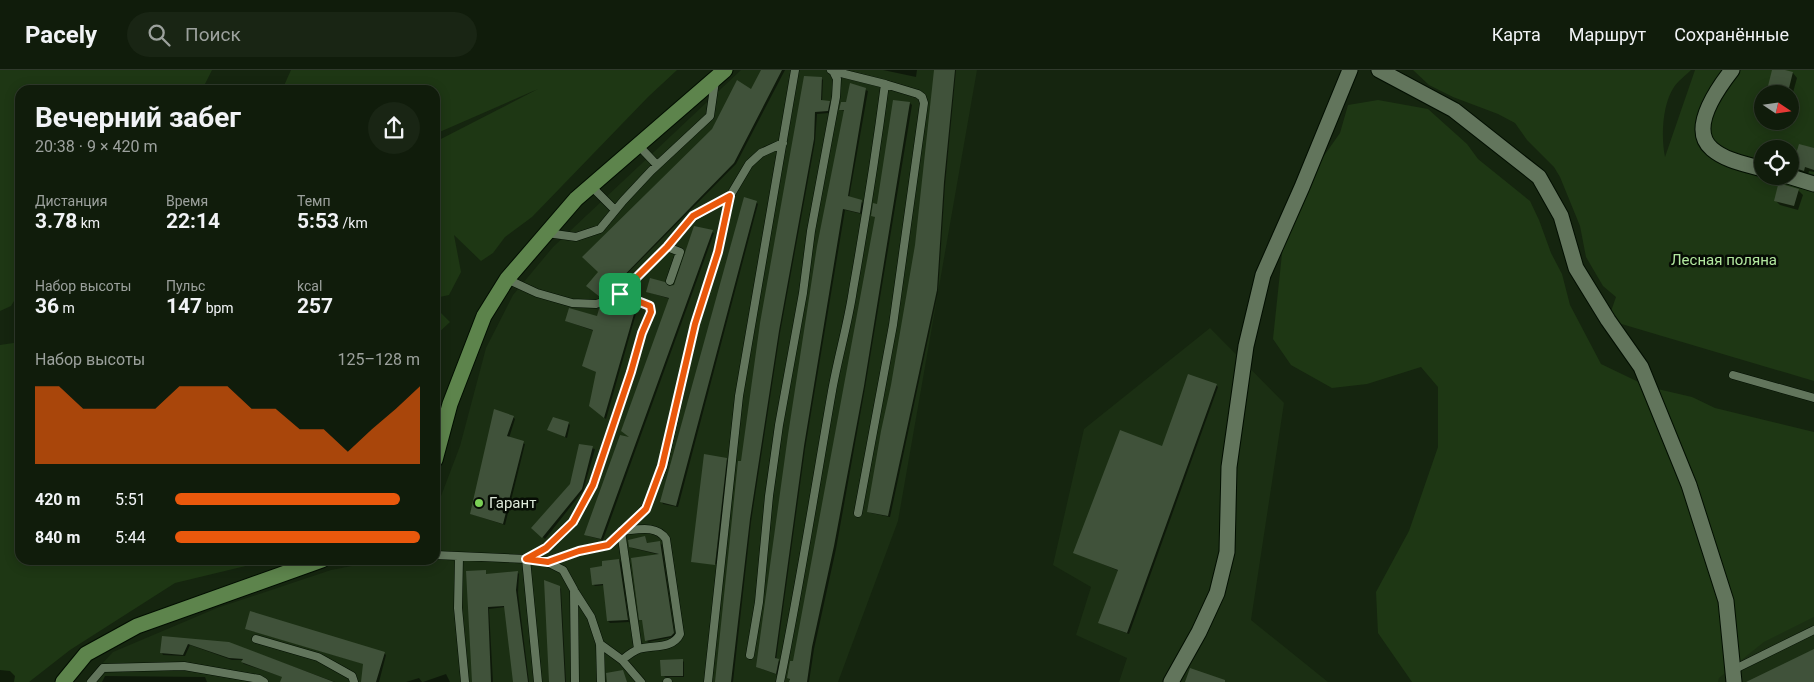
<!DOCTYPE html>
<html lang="ru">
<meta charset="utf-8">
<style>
body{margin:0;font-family:Roboto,sans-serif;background:#192514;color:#f1f3f6;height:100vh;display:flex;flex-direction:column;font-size:19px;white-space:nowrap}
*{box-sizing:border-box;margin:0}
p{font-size:16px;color:#9ca19d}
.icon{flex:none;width:28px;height:28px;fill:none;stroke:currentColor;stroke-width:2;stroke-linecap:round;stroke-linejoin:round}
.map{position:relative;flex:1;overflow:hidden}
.details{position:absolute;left:15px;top:15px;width:425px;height:480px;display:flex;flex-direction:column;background:#101c0b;border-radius:15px;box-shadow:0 2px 12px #0003,0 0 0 1px #303a2c}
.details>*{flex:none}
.needle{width:32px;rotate:103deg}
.controls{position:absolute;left:1754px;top:15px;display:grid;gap:10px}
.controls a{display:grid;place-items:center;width:45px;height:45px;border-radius:50%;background:#101c0b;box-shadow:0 2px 12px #0003,0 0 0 1px #303a2c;font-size:25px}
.pin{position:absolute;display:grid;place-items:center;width:42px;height:42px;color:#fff;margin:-21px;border-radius:10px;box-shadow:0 2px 8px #0006}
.round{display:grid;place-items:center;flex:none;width:52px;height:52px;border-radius:26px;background:#192514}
.head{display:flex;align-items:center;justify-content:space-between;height:85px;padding:0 20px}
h1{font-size:28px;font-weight:700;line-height:38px}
.metrics{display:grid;grid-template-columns:repeat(3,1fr);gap:8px;height:85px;padding:5px 20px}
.metrics div{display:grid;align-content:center}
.metrics b{font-size:21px;font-weight:700}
.metrics small{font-size:14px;font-weight:400}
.metrics p{font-size:14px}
.chart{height:140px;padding:10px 20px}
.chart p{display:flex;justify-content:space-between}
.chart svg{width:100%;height:90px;margin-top:5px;fill:#ea580c;opacity:.7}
ul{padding:0 20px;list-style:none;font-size:16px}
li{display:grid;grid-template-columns:80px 60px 1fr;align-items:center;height:38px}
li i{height:12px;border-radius:6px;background:#ea580c}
header{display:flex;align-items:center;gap:30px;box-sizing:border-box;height:70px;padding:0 25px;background:#101c0b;border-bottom:1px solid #303a2c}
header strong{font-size:24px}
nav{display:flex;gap:28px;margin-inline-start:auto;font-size:18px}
.search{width:350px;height:45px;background:#192514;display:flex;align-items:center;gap:12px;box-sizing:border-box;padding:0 18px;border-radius:28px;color:#9ca19d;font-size:19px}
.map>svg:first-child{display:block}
.built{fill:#1b2f13}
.green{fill:#1e3714;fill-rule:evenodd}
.shadow{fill:#0007}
.building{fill:#40523a}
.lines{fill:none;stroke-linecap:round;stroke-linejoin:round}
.lane-casing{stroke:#020e00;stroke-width:9}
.street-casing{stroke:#020e00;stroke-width:17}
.secondary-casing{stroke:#020e00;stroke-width:17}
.lane{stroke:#62755c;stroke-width:8}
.street{stroke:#62755c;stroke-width:15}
.secondary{stroke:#5d844c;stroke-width:15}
.route-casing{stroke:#fff;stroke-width:10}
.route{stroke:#ea580c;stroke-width:6}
.poi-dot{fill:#7bd156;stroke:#060c04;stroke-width:2}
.labels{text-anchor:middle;stroke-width:5;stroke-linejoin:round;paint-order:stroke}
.park-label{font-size:15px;fill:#b2e79f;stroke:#060c04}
.poi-label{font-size:15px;fill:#dde8d9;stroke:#060c04;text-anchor:start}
</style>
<header>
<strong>Pacely</strong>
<div class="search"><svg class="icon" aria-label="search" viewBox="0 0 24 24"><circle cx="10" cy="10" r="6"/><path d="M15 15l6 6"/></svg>Поиск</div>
<nav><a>Карта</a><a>Маршрут</a><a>Сохранённые</a></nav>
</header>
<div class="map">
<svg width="1814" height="612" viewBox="0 0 1814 612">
<rect width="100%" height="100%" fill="#15250f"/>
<path class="built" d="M741 0H977L898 451 838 612H85L113 582 217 538 331 500 383 490H435V442L460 376 486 278 513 225 553 177Z
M1210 258 1284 333 1251 550 1328 612H1119L1127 588 1076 565 1091 517 1053 495 1084 359Z
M1814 524V612H1666Z"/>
<path class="green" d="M0 0H212L202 20H20V221L11 236 0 241Z
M291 0H677L648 27 532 147 505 167 493 183 481 191 454 165 461 202 449 225 435 228V72L538 19 435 64V20H282Z
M1413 0H1691C1686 5 1678 11 1674 17 1662 35 1661 67 1665 87L1695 0H1814V311L1608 250 1616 227 1603 216 1586 187 1580 156 1560 107 1554 97 1527 70 1515 53 1498 44 1453 27 1429 15ZM1762 24H1790V51H1762ZM1762 79H1790V106H1762Z
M1378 30 1428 39 1467 74 1478 89 1530 131 1539 150 1551 183 1562 204 1570 235 1601 294 1649 317 1692 327 1715 338 1814 362V547L1764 572 1719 608 1718 612H1412L1378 563 1376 522 1409 461 1438 377V317L1421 297 1367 314 1332 318 1291 295 1273 269 1285 155 1302 117 1340 63 1348 35Z
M435 237 450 252 435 266Z
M20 272V490H271L175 513 70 580 29 612H0V275Z"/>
<path class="shadow" d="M762 0H785L736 94 603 228 589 218 751 21Z
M883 0H917L916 7Z
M935 0H956L945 115 938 222 890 447 871 443 869 441 893 316 916 175Z
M1773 0H1781L1793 3 1797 8 1792 26 1790 24 1773 20 1769 16Z
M821 8 823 10 822 32H829L831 34 829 43 817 44 815 72 780 263 751 452 733 612H716L742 393Z
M851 14 868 21 849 128 864 133 862 144 845 140 805 379 776 590 780 592 778 605 759 598 845 41 841 40 847 34Z
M910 33 912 35 865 318 836 479 814 579 809 612H791L788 607 794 593 876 148 873 145 878 135Z
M1814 80V102L1809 101 1808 105 1798 102 1794 97Z
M1785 116 1798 120 1803 125 1798 140 1780 135 1775 130Z
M756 132 758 134 678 437 663 434 662 432Z
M695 157 714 163 603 470 588 466 586 464 634 370 670 229 648 222 674 217Z
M635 238 637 240 606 349 592 338 598 303 584 296 594 261 566 251 598 248Z
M1216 315 1218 317 1129 564 1102 554 1119 501 1074 482Z
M513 347 515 349 509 368 525 374 505 455 471 444Z
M568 353 570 355 567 368 549 360Z
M580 375 595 379 583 421 545 469 533 458 571 415Z
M726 390 728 391 717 494 693 492Z
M644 467 648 474 660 473 662 475 675 565 673 567 648 572 647 570 643 552 641 549 660 485 632 478 630 476Z
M619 490 621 492 629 552 610 553 608 551 605 515 595 516 593 514 604 497Z
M485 502 487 505 517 502 519 504 518 523 529 612H515L505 537 489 539 493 612H473Z
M559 517 561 519 566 612H550Z
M246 559 384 583 386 585 379 612H368L364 594Z
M163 567 229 573 335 612H289L283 607 244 594 242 592 243 590H232L190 575 185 586 163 585 162 583Z
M682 590 684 592V607H665L663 605Z
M0 600 10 601 15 606 14 612H0Z
M446 604 450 612H423Z
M105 606 205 607 207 612H102Z
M419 608 422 612H406Z"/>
<path class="building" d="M761 0H782L734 93 604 226 600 227 586 216 598 202 582 187 712 59 737 10 751 19Z
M934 0H955L944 112 937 220 888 446 867 442 881 361 891 315 915 175Z
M1772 0H1785L1793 2 1788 22 1768 16Z
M804 6 822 7 821 30 830 31 828 41 815 42 814 69 779 261 750 449 731 612H715L738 391H741L760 253Z
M850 13 866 18 848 126 862 130 860 143 843 139 804 376 775 588 779 589 776 604 756 597 788 365 817 176 844 40H839L841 32H846Z
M893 30 910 32 864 316 834 476 812 577 807 612H789L790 609 787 608 790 591H793L875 147 871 146 873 133 877 134Z
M1799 74 1814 78V100L1805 97 1804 101 1792 97Z
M1779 111 1785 115 1799 119 1794 136 1774 131Z
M744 127 757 131 676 436 660 432Z
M694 156 713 160 601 469 584 465 620 365 629 367 621 361 669 228 646 222 650 208 665 212 669 216 674 215Z
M621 231 636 237 604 348 589 336 596 302 582 296 593 260 565 251 569 238 597 246 599 239Z
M1188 304 1217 314 1127 563 1098 553 1118 500 1073 483 1120 360 1162 376Z
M494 339 514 346 507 366 524 371 503 454 470 444Z
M553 347 569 352 565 367 547 360Z
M579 374 593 376 582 419 542 468 531 458 570 414Z
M704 384 727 388 715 495 691 492Z
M645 466 647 473 660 471 674 563 671 566 645 571 642 550H639L631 488 659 484 629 477 628 470Z
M619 489 628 550 607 551 603 514 592 515 590 498 602 496V491Z
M486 500V504L518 501 516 520 528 612H513L504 536 488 537 491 612H472L466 501Z
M544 510 560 516 565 612H549Z
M250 541 385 582 376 612H361L363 594 245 559Z
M162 566 229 572 334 612H280L282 607 241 592 243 589 229 588 188 574 183 585 160 583Z
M1814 579V612H1746Z
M683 589V606H661L660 590Z
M1190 598 1225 610V612H1185Z
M623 600 627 612H607L606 603Z"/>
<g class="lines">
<g class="lane-casing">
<path id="lane" d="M638 75 657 95
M591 116 615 140
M547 163 576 167 600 159 623 131 651 101 710 46 715 11
M667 177 680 182 670 211
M507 209 537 223 572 233 596 234 616 228 667 177 693 147 730 126
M1733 305 1814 328
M858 443 893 255 924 33 922 27 918 24 885 14
M435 485 526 489 547 492 563 500 574 520 575 612
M459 487 458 538 465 612
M526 489 547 478 573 451 593 415 631 302 642 263 651 242 649 236 620 225
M526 489 538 612
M547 492 579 481 608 475 645 439 663 397 695 254 718 182 730 126 749 94 761 83 783 73
M575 522 591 547 600 574 601 612
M256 569 318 587 352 606 354 612
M600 574 622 590 641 612
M750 585 759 532 769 426 779 355 803 223 811 161 836 27 837 9 833 1 831 0
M622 590C627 586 633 581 639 579 653 575 673 579 680 564L666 469C656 454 637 460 621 461L638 579
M1733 600 1814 560
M91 612 103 598 184 596 259 609 264 612
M667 612H668
M708 612 739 326 795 0
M780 612C800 515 815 418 832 321 838 287 848 254 853 220 865 152 876 83 885 14L833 1"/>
</g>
<g class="street-casing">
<path id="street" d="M1379 0 1454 40 1539 107 1561 146 1576 198 1608 250 1641 297 1689 415 1726 531 1734 612
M1732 0C1718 18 1688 59 1712 79 1726 91 1746 94 1762 99
M1788 106 1814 114
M1171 612 1199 562 1217 523 1227 482 1229 397 1246 276 1263 205 1302 117 1350 0"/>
</g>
<g class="secondary-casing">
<path id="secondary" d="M435 390 450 334 484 246 507 209 576 129 725 0
M63 612 86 584 137 556 322 490"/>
</g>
<use href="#lane" class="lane"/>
<use href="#street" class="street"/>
<use href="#secondary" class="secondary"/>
</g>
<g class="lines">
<g class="route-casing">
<path id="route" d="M730 126 718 182 695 254 662 396 646 439 608 475 579 481 548 492 526 489 546 478 573 452 593 415 631 302 642 263 651 242 650 236 620 224 667 177 693 146Z"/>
</g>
<use href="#route" class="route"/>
</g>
<circle class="poi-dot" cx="479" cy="433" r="5"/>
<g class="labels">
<g class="park-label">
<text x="1724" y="195">Лесная поляна</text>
</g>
<g class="poi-label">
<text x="489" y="438">Гарант</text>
</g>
</g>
</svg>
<div class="controls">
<a><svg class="needle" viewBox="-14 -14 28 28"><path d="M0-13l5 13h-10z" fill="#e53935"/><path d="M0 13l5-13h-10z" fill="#9ca19d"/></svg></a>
<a><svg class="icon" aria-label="locate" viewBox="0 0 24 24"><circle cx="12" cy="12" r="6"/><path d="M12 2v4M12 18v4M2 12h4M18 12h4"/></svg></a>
</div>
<div class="pin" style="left:620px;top:224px;background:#1e9e55"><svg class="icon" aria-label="arrive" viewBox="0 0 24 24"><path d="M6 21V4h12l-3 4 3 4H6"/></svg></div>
<section class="details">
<div class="head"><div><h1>Вечерний забег</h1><p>20:38 · 9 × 420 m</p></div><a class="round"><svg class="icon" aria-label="share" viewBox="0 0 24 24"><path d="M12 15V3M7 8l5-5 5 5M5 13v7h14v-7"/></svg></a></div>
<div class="metrics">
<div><p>Дистанция</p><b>3.78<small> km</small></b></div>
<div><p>Время</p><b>22:14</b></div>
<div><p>Темп</p><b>5:53<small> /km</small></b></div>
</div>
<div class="metrics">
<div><p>Набор высоты</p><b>36<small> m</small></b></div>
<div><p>Пульс</p><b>147<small> bpm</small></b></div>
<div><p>kcal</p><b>257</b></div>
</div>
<div class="chart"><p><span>Набор высоты</span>125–128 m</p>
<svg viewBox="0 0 160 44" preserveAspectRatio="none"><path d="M0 44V6L10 6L20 17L30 17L40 17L50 17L60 6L70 6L80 6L90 17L100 17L110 27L120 27L130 38L140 27L150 17L160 6V44z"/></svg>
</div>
<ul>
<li><b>420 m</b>5:51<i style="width:92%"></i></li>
<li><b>840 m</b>5:44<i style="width:100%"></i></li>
</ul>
</section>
</div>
